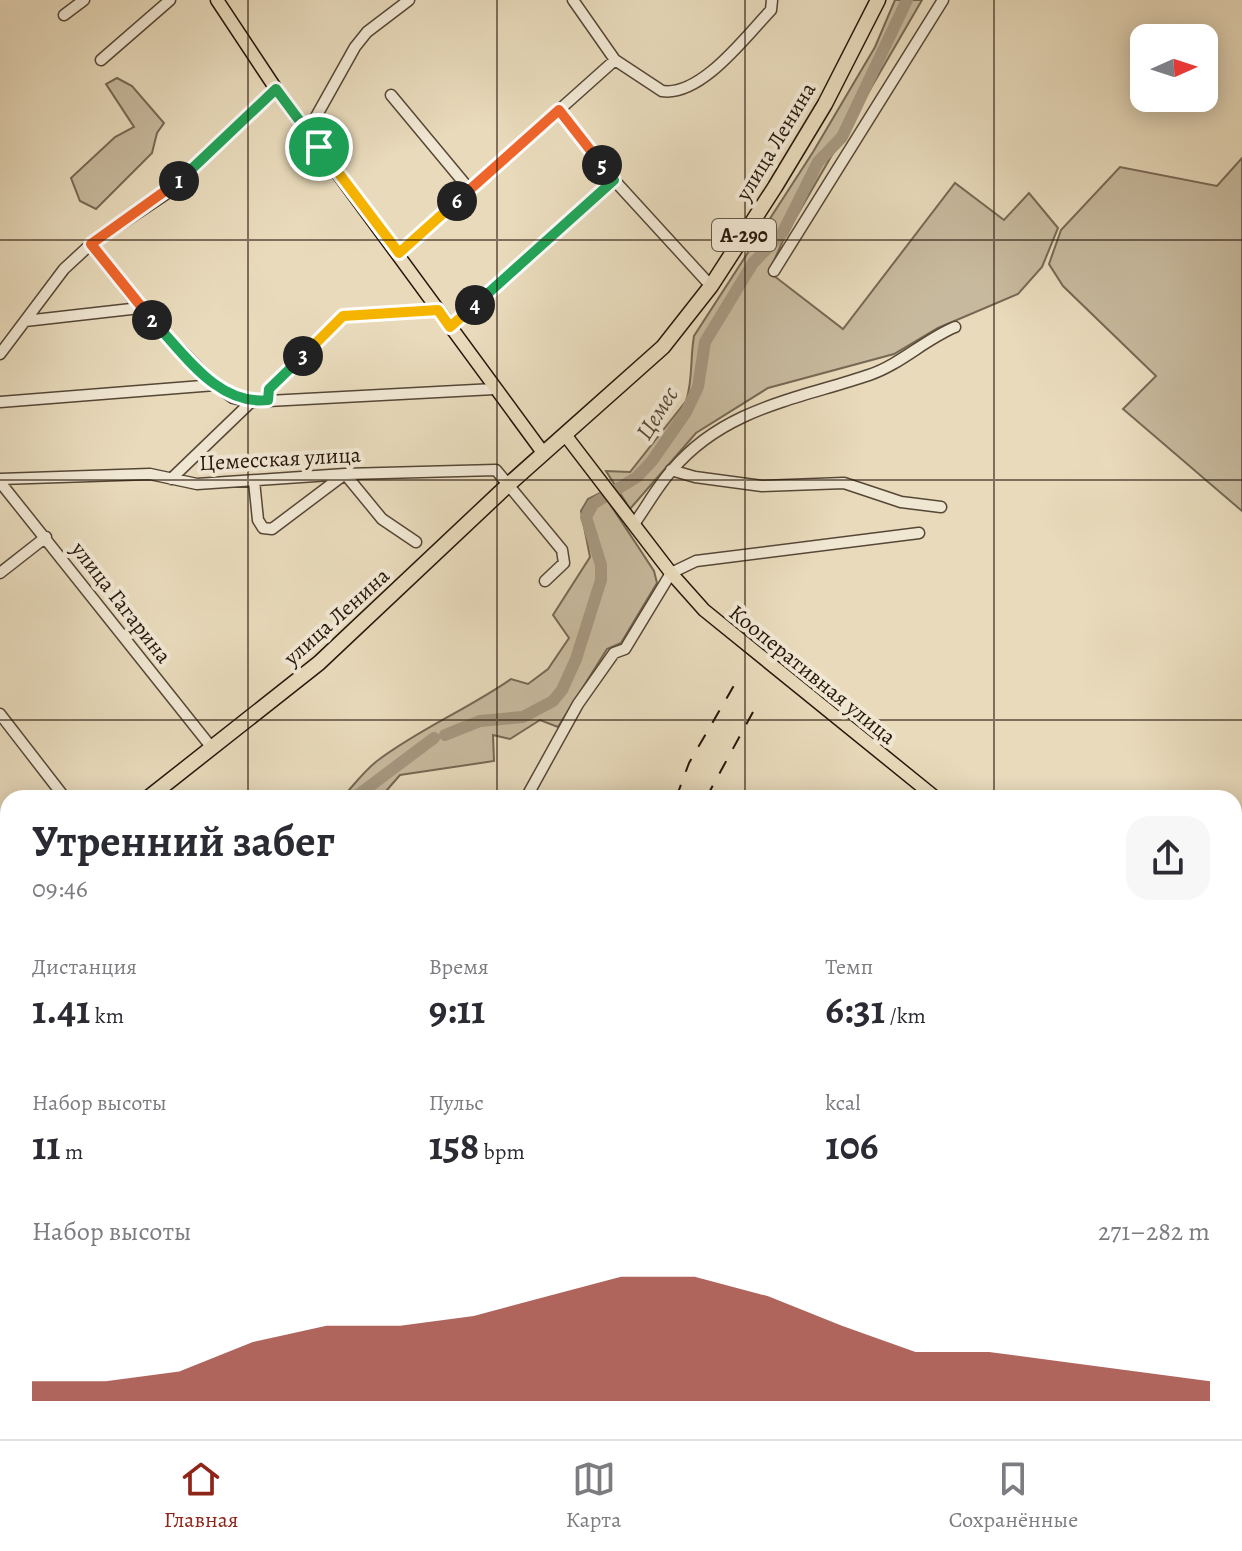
<!DOCTYPE html>
<html lang="ru">
<meta charset="utf-8">
<style>
body{margin:0;font-family:Alegreya,serif;background:#f7f7f7;color:#2b2b33;height:100vh;display:flex;flex-direction:column;font-size:30px;white-space:nowrap}
*{box-sizing:border-box;margin:0}
p{font-size:26px;color:#7c7c81}
.icon{flex:none;width:44px;height:44px;fill:none;stroke:currentColor;stroke-width:2;stroke-linecap:round;stroke-linejoin:round}
.map{position:relative;flex:1;overflow:hidden}
.sheet{position:absolute;left:0px;top:790px;width:1242px;height:650px;display:flex;flex-direction:column;background:#fff;border-radius:24px 24px 0 0;box-shadow:0 4px 20px #0003}
.sheet>*{flex:none}
.needle{width:52px;rotate:87deg}
.controls{position:absolute;left:1130px;top:24px;display:grid;gap:16px}
.controls a{display:grid;place-items:center;width:88px;height:88px;border-radius:16px;background:#fff;box-shadow:0 4px 20px #0003;font-size:40px}
.pin{position:absolute;display:grid;place-items:center;width:68px;height:68px;color:#fff;margin:-34px;border:4px solid #fff;border-radius:50%;box-shadow:0 2px 8px #0007}
.km{position:absolute;width:40px;height:40px;margin:-20px;border-radius:50%;background:#222;color:#fff;font-size:22px;line-height:40px;text-align:center}
.round{display:grid;place-items:center;flex:none;width:84px;height:84px;border-radius:24px;background:#f7f7f7}
.summary{display:flex;align-items:center;justify-content:space-between;height:136px;padding:0 32px}
h1{font-size:44px;font-weight:700;line-height:60px}
.stats{display:grid;grid-template-columns:repeat(3,1fr);gap:12px;height:136px;padding:8px 32px}
.stats div{display:grid;align-content:center}
.stats b{font-size:40px;font-weight:700}
.stats small{font-size:22px;font-weight:400}
.stats p{font-size:22px}
.chart{height:224px;padding:16px 32px}
.chart p{display:flex;justify-content:space-between}
.chart svg{width:100%;height:144px;margin-top:8px;fill:#8f2418;opacity:.7}
.tab-bar{display:flex;justify-content:space-around;align-items:center;height:112px;border-top:2px solid #e1e1e2;background:#fff;font-size:22px;color:#7c7c81}
.tab-bar a{display:grid;justify-items:center;gap:4px}
.tab-bar .current{color:#8f2418}
.map>svg:first-child{display:block}
.green{fill:#c7b99d;stroke:#766854;stroke-width:2}
.lines{fill:none;stroke-linecap:round;stroke-linejoin:round}
.river{stroke:#a6977f;stroke-width:12}
.minor-casing{stroke:#564736;stroke-width:13}
.major-casing{stroke:#26160a;stroke-width:15}
.highway-casing{stroke:#26160a;stroke-width:17}
.minor{stroke:#f0e7d3;stroke-width:10}
.major{stroke:#e8dabb;stroke-width:12}
.highway{stroke:#e8dabb;stroke-width:14}
.rail{stroke:#26160a;stroke-width:2;stroke-dasharray:14 14;stroke-linecap:butt}
.split-1-casing{stroke:#fff;stroke-width:16}
.split-2-casing{stroke:#fff;stroke-width:16}
.split-3-casing{stroke:#fff;stroke-width:16}
.split-4-casing{stroke:#fff;stroke-width:16}
.split-5-casing{stroke:#fff;stroke-width:16}
.split-6-casing{stroke:#fff;stroke-width:16}
.split-7-casing{stroke:#fff;stroke-width:16}
.split-1{stroke:#22a559;stroke-width:10}
.split-2{stroke:#f0652b;stroke-width:10}
.split-3{stroke:#22a559;stroke-width:10}
.split-4{stroke:#f5b400;stroke-width:10}
.split-5{stroke:#22a559;stroke-width:10}
.split-6{stroke:#f0652b;stroke-width:10}
.split-7{stroke:#f5b400;stroke-width:10}
.grid{fill:none;stroke:#26160a;stroke-width:2;stroke-opacity:0.55}
.labels{text-anchor:middle;stroke-width:8;stroke-linejoin:round;paint-order:stroke}
.shield{fill:#f0e7d3;stroke:#635546;stroke-width:2}
.shield-label{font-size:20px;font-weight:bold;fill:#26160a}
.street-label{font-size:22px;fill:#26160a;stroke:#f0e7d3}
.water-label{font-size:24px;font-style:italic;fill:#594a39;stroke:#f0e7d3}
</style>
<div class="map">
<svg width="1242" height="1439" viewBox="0 0 1242 1439">
<rect width="100%" height="100%" fill="#e8dabb"/>
<filter id="stains"><feTurbulence type="fractalNoise" baseFrequency=".0025" numOctaves="4"/><feColorMatrix values="0 0 0 0 .2 0 0 0 0 .09 0 0 0 0 .02 0 0 0 .5 -.17"/></filter>
<radialGradient id="worn" r=".72"><stop offset=".6" stop-color="#630" stop-opacity="0"/><stop offset="1" stop-color="#630" stop-opacity=".3"/></radialGradient>
<path class="green" d="M895 0H922L785 236 769 272 843 329 955 183 1004 220 1029 193 1058 228 1042 267 1018 294 938 328 894 354 768 388 696 433 630 509 606 471 630 472 686 401C693 381 690 358 694 336L813 152 875 47Z
M117 78 132 86 164 123 157 133 152 153 96 209 80 201 71 178 115 137 134 127 106 84Z
M1242 158V511L1123 409 1156 376 1063 286 1049 264 1061 230 1120 167 1217 186Z
M602 492 654 571 657 583 621 643 607 649 558 727 540 720 510 739 493 735 494 761 400 775 380 798H342C353 786 364 771 377 761 419 729 468 709 511 679L528 684 548 669 569 638 553 615 590 557 581 511 588 499Z
M147 1432H266L261 1439H155Z"/>
<g class="lines">
<path class="river" d="M445 735 480 721 523 717 553 701 562 690 576 659 601 580V565L586 517 593 504 637 477 652 461 686 412 698 387 705 342 753 263 783 232 818 162 842 137 907 0
M354 798 434 738
M0 1307 8 1299"/>
<g class="minor-casing">
<path id="minor" d="M573 0 615 60 662 91C701 97 746 36 771 10L772 0
M64 15 84 0
M101 60 170 0
M391 95 470 190
M559 110 614 180 711 286
M308 131 355 47 367 32 409 0
M91 244 140 308 215 385
M399 253 615 60
M774 271 943 0
M25 321 140 308
M450 327 614 180
M0 354 64 269 91 244 166 194 276 89
M268 400 269 389 343 316 438 310
M0 402 215 385 233 398 251 402 494 389
M671 470 695 477 762 486 844 483 901 502 941 507
M0 479 150 474 197 484 345 474 496 470 562 550 564 563 545 581
M171 479 251 402
M254 481 258 520 263 528 272 529 345 474 382 519 416 542
M0 482 212 748
M634 524C647 506 658 485 673 469 725 408 798 399 869 375 901 364 924 340 955 327
M0 573 46 537
M0 714 65 798
M526 798 578 704 614 653 625 649 671 573 696 561 919 533
M0 877 8 886
M1234 1057 1242 1058
M0 1108 8 1101
M1234 1222 1242 1229
M1234 1267 1242 1258
M1234 1335 1242 1341
M1234 1356 1242 1347
M1065 1432 1073 1439
M1210 1432 1213 1434
M323 1439 327 1432
M1097 1439 1102 1432"/>
</g>
<g class="major-casing">
<path id="major" d="M217 0 276 89 544 454
M566 436 671 573 704 610 936 798
M920 1439 925 1432"/>
</g>
<g class="highway-casing">
<path id="highway" d="M148 798 319 663 508 485 663 347 711 286 775 187 825 104 878 0
M0 917 8 909"/>
</g>
<use href="#minor" class="minor"/>
<use href="#major" class="major"/>
<use href="#highway" class="highway"/>
<path class="rail" d="M676 798 689 763 736 682
M706 798 759 701
M348 1439 351 1432
M363 1439 365 1432
M376 1439 380 1432"/>
</g>
<g class="lines">
<g class="split-1-casing">
<path id="split-1" d="M179 181 276 89 319 147"/>
</g>
<g class="split-2-casing">
<path id="split-2" d="M152 320 91 244 179 181"/>
</g>
<g class="split-3-casing">
<path id="split-3" d="M152 320C184 353 217 406 268 400L269 389 303 356"/>
</g>
<g class="split-4-casing">
<path id="split-4" d="M303 356 343 316 438 310 450 327 475 305"/>
</g>
<g class="split-5-casing">
<path id="split-5" d="M475 305 614 180 602 165"/>
</g>
<g class="split-6-casing">
<path id="split-6" d="M457 201 559 110 602 165"/>
</g>
<g class="split-7-casing">
<path id="split-7" d="M319 147 399 253 457 201"/>
</g>
<use href="#split-1" class="split-1"/>
<use href="#split-2" class="split-2"/>
<use href="#split-3" class="split-3"/>
<use href="#split-4" class="split-4"/>
<use href="#split-5" class="split-5"/>
<use href="#split-6" class="split-6"/>
<use href="#split-7" class="split-7"/>
</g>
<path class="grid" d="M248 0V798M497 0V798M745 0V798M994 0V798M0 240H1242M0 480H1242M0 720H1242M0 959H8M1234 959H1242M0 1199H8M1234 1199H1242M248 1432V1439M497 1432V1439M745 1432V1439M994 1432V1439"/>
<g class="labels">
<rect class="shield" x="712" y="219" width="64" height="32" rx="6"/>
<g class="shield-label">
<text x="744" y="242">А-290</text>
</g>
<g class="street-label">
<text transform="translate(775 141) rotate(-59)" y="8">улица Ленина</text>
<text transform="translate(280 458) rotate(-3)" y="8">Цемесская улица</text>
<text transform="translate(122 602) rotate(52)" y="8">улица Гагарина</text>
<text transform="translate(336 616) rotate(-42)" y="8">улица Ленина</text>
<text transform="translate(813 674) rotate(39)" y="8">Кооперативная улица</text>
</g>
<g class="water-label">
<text transform="translate(657 413) rotate(-58)" y="8">Цемес</text>
</g>
</g>
<rect width="100%" height="100%" filter="url(#stains)"/>
<rect width="100%" height="100%" fill="url(#worn)"/>
</svg>
<div class="controls">
<a><svg class="needle" viewBox="-14 -14 28 28"><path d="M0-13l5 13h-10z" fill="#e53935"/><path d="M0 13l5-13h-10z" fill="#7c7c81"/></svg></a>
</div>
<div class="pin" style="left:319px;top:147px;background:#1e9e55"><svg class="icon" aria-label="arrive" viewBox="0 0 24 24"><path d="M6 21V4h12l-3 4 3 4H6"/></svg></div>
<b class="km" style="left:179px;top:181px">1</b>
<b class="km" style="left:152px;top:320px">2</b>
<b class="km" style="left:303px;top:356px">3</b>
<b class="km" style="left:475px;top:305px">4</b>
<b class="km" style="left:602px;top:165px">5</b>
<b class="km" style="left:457px;top:201px">6</b>
<section class="sheet">
<div class="summary"><div><h1>Утренний забег</h1><p>09:46</p></div><a class="round"><svg class="icon" aria-label="share" viewBox="0 0 24 24"><path d="M12 15V3M7 8l5-5 5 5M5 13v7h14v-7"/></svg></a></div>
<div class="stats">
<div><p>Дистанция</p><b>1.41<small> km</small></b></div>
<div><p>Время</p><b>9:11</b></div>
<div><p>Темп</p><b>6:31<small> /km</small></b></div>
</div>
<div class="stats">
<div><p>Набор высоты</p><b>11<small> m</small></b></div>
<div><p>Пульс</p><b>158<small> bpm</small></b></div>
<div><p>kcal</p><b>106</b></div>
</div>
<div class="chart"><p><span>Набор высоты</span>271–282 m</p>
<svg viewBox="0 0 160 44" preserveAspectRatio="none"><path d="M0 44V38L10 38L20 35L30 26L40 21L50 21L60 18L70 12L80 6L90 6L100 12L110 21L120 29L130 29L140 32L150 35L160 38V44z"/></svg>
</div>
</section>
</div>
<nav class="tab-bar">
<a class="current"><svg class="icon" aria-label="home" viewBox="0 0 24 24"><path d="M3 11l9-7 9 7M6 9v11h12V9"/></svg>Главная</a>
<a><svg class="icon" aria-label="map" viewBox="0 0 24 24"><path d="M3 6l6-2 6 2 6-2v14l-6 2-6-2-6 2zM9 4v14M15 6v14"/></svg>Карта</a>
<a><svg class="icon" aria-label="saved" viewBox="0 0 24 24"><path d="M7 4h10v16l-5-4-5 4z"/></svg>Сохранённые</a>
</nav>
